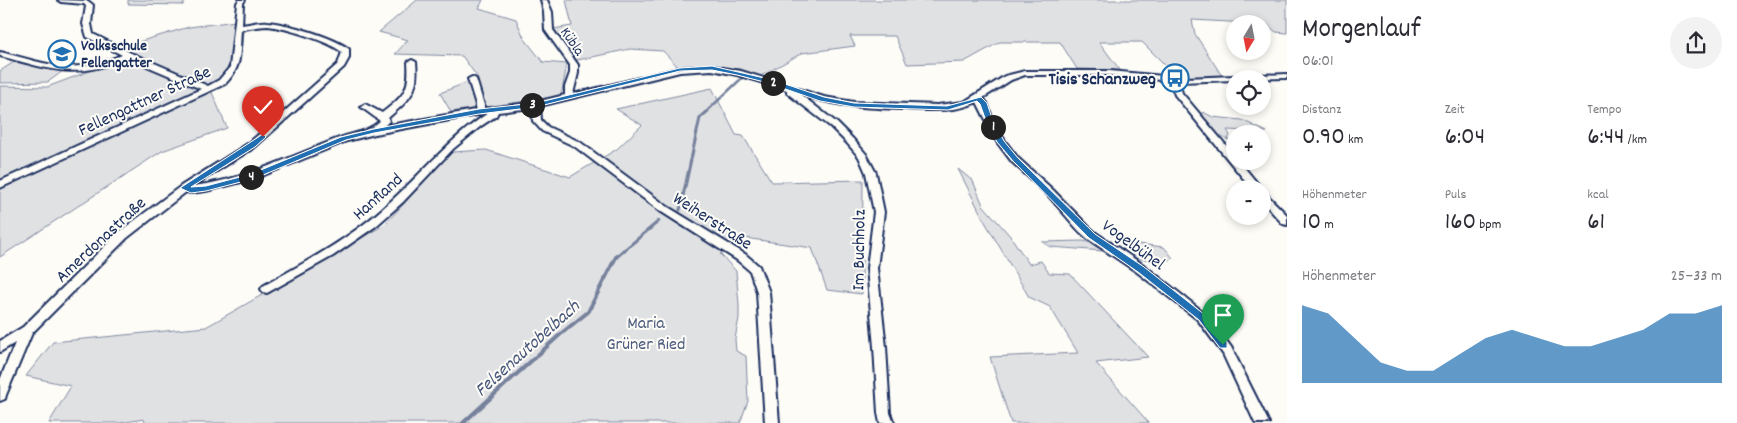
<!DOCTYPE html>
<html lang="de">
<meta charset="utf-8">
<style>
body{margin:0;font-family:Dekko,sans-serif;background:#f2f2f3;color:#2b2b33;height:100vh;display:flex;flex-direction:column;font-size:19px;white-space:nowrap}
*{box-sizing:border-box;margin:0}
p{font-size:16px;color:#7c7c81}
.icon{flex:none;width:28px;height:28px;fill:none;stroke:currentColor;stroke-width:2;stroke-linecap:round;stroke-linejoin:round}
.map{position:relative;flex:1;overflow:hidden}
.details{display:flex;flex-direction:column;background:#fff;width:450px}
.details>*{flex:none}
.needle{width:32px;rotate:190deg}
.fabs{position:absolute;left:1226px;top:15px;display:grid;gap:10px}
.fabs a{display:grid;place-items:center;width:45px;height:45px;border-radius:50%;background:#fff;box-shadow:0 2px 8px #0003;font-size:25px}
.pin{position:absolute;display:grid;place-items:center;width:42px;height:42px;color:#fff;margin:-51px -21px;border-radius:50% 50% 50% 0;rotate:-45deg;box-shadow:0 0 5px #0007}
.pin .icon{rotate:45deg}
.km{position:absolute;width:25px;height:25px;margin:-12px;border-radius:50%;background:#222;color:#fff;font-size:14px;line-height:25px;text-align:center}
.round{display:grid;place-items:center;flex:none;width:52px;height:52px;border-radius:26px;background:#f2f2f3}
.overview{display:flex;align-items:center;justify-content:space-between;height:85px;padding:0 15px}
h1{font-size:28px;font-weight:600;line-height:38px}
.stats{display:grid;grid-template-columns:repeat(3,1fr);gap:8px;height:85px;padding:5px 15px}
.stats div{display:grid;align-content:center}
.stats b{font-size:25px;font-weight:600}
.stats small{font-size:14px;font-weight:400}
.stats p{font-size:14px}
.chart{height:140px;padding:10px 15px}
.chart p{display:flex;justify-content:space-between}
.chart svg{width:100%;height:90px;margin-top:5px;fill:#1f6fb2;opacity:.7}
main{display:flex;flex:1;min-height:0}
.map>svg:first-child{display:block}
.green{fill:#e0e1e3;stroke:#7e88a0}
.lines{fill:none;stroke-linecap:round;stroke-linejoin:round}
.stream-far2{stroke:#76819c;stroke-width:2.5}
.stream-far1{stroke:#76819c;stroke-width:3}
.stream{stroke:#76819c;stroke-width:4}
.minor-casing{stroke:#1b2f5e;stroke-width:4}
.minor{fill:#fdfcf7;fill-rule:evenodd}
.route{fill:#1f6fb2;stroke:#fff}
.labels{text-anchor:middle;stroke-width:4;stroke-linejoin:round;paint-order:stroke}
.far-street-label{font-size:15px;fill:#1b2f5e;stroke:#fdfcf7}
.far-poi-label{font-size:15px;font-weight:bold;fill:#1b2f5e;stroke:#fdfcf7;text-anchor:start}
.poi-label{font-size:18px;font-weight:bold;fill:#1b2f5e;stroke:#fdfcf7;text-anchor:end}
.street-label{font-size:18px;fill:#1b2f5e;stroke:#fdfcf7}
.park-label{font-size:18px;fill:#4c5c7f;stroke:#fdfcf7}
.water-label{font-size:19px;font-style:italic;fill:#49587d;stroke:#fdfcf7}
</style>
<main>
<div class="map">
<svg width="1287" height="423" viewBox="0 0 1287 423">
<rect width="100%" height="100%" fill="#fdfcf7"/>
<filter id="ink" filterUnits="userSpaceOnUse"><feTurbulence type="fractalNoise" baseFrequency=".02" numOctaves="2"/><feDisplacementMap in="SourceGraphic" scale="10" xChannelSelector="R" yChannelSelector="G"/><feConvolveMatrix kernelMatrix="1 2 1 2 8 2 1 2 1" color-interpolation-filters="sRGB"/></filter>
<g filter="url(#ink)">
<path class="green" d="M128 0H187L183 5 128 4Z
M417 0H483L479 8 516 19 524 38 543 62 567 64 561 96 451 112 440 93 478 78 462 56 395 54 408 40 379 32Z
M566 0H1287V33L1276 32 1267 24 1192 20 1195 34 1222 76 1177 77 1142 42H1099L1120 70 1077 69 1060 42H1000L964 62 907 64 895 36H850L855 46 802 53 761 76 709 65 678 67 663 51 630 49 573 61 553 29 572 26Z
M244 20C240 57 245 69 211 90L227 128 162 151 0 257V86L47 87 135 54 121 47 189 27Z
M14 62 63 71 48 82 0 83V71Z
M712 88 736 135 743 136 772 182 863 180 862 294 827 290 812 248 745 238 734 248H729L720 254 736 271 739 304V318L735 339 736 351 746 356 748 401 740 423H145L144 419 120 423H49L71 386 26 376 53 342 206 327 384 225 452 152 486 150 570 177 617 149 642 125 616 109Z
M1203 112 1213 117 1242 120 1267 132 1227 130 1230 135 1228 140C1216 134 1203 127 1203 112Z
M958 169 973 181 983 205 1011 237 1029 264 1041 261 1049 273 1070 274 1148 357 1096 363 1149 423H1011L990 357 1078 353 1050 307 1029 297 985 222Z
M1083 241 1096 244 1103 251 1051 247 1042 242Z
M1138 244 1164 247 1173 258 1169 260 1133 259 1121 249Z"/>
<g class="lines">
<path class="stream-far2" d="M706 112 743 77"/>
<path class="stream-far1" d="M680 210 700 118 708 111
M623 251 659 221"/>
<path class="stream" d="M463 423 563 332 588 312 616 257 624 250"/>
<g class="minor-casing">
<path id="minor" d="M58 0 88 1 93 5 91 24 93 34 131 53 208 86 219 80 230 67 237 3 239 0H245L243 3 242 25C250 24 260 21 268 22 289 24 333 37 349 49V58L344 67 255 147 193 186C245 180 291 156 339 138 356 132 366 133 380 121L361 107 365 104 382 113C404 96 410 90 408 62L412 60 416 62C419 92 410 99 388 118L389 121 384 126 475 110 476 105 468 79 472 77 476 79 484 105V109L536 102 565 95V87L570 73V65L545 30 544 12 541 0H547L552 12 553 30 578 65V73L573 94 680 68 712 66 741 71 824 97 854 102 937 105 964 102 1005 76 1025 71H1110L1185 78 1287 74V78L1235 79V80L1179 82 1182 93 1235 156V161H1239L1262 189H1252L1175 95 1170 81 1110 75H1025L1011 80 983 98 987 103 992 118 1005 141 1018 158 1053 190 1087 225 1096 233 1145 266 1206 314 1231 347 1269 423H1255L1223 354 1198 320 1137 272 1088 239 1079 231 1047 194 1012 162 997 142 977 102C955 113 929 110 905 109 867 108 837 107 800 94L837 123 853 139 866 154 876 173 884 212 877 268 886 347 890 413 894 423H880L878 413 874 347 867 268 874 212 866 173 859 157 847 143 831 127 787 93V90L737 75 712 70 680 72 540 106 541 120 548 127 580 142 668 207 745 254 759 266 769 292 779 423H765L757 292 750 271 737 260 660 211 574 146 542 131 533 121 532 108 498 112 496 116 481 126 453 149 403 202 376 226 333 256 267 293 263 292 261 289 263 286C304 263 346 241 381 210 418 179 447 140 488 113L375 134 347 141 257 178 206 191 191 193 186 192 127 238 32 333 6 395 5 399 0 401V380L15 343 0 352V341L23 327 119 232 181 186 249 143 338 64 342 52C328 41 286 28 268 26 260 26 250 28 241 30 239 54 243 66 225 84L0 188V181L201 89 128 58C74 80 54 70 0 56V52C50 64 70 76 122 55L87 37 83 24 86 6 84 4 61 2Z
M1262 192 1265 193 1287 215V225L1283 224 1262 201Z"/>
</g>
<use href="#minor" class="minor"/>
</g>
</g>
<path class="route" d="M712 66 773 80 824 97 854 103 947 106 981 97 987 103 992 118 1004 141 1018 158 1095 234 1144 267 1205 315 1227 342V348H1220L1199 320 1138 272 1089 238 1013 161 997 142 985 118 980 104 977 101 948 110 854 107 820 101 768 83 737 75 712 70 680 71 536 107 479 114 374 133 346 140 256 178 206 191 191 193 180 188 263 134 266 137 255 147 191 187 206 186 251 174 341 137 374 129 479 109 536 103 680 68Z"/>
<defs>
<g id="school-ring" transform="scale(1.4375)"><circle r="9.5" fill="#fdfcf7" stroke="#1f6fb2" stroke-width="1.5"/><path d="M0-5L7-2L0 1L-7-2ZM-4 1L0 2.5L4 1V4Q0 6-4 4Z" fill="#1f6fb2"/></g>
<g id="bus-ring" transform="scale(1.4375)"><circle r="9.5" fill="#fdfcf7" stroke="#1f6fb2" stroke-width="1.5"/><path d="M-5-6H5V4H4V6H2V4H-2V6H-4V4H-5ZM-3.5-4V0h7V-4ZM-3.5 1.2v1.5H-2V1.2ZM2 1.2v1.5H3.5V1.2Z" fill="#1f6fb2"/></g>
</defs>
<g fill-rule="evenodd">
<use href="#school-ring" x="62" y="54"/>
<use href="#bus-ring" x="1175" y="78"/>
</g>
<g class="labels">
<g class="far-street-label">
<text transform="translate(573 41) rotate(56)" y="5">Kübla</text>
</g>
<g class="far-poi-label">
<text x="81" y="50">Volksschule<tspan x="81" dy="17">Fellengatter</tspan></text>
</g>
<g class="poi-label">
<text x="1156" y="84">Tisis Schanzweg</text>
</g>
<g class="street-label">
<text transform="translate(144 100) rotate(-25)" y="6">Fellengattner Straße</text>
<text transform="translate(377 196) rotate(-42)" y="6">Hanfland</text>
<text transform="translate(713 220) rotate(33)" y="6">Weiherstraße</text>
<text transform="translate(100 239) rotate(-43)" y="6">Amerdonastraße</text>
<text transform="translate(1134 244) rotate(36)" y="6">Vogelbühel</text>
<text transform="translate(858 250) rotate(-89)" y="6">Im Buchholz</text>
</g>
<g class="park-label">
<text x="646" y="328">Maria<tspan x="646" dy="21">Grüner Ried</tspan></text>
</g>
<g class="water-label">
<text transform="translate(526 347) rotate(-42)" y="7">Felsenautobelbach</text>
</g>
</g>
</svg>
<div class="fabs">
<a><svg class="needle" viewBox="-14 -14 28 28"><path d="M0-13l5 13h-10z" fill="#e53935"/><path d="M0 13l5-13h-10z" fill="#7c7c81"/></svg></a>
<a><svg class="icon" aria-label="locate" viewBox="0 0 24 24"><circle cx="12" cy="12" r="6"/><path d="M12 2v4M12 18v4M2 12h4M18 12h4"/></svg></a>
<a>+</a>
<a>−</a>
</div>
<div class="pin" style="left:1223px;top:345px;background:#1e9e55"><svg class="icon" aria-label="arrive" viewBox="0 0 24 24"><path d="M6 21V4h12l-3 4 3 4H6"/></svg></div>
<div class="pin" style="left:263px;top:137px;background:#d93025"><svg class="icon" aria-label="check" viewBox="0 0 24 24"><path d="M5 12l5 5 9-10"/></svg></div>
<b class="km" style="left:993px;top:127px">1</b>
<b class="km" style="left:773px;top:83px">2</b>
<b class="km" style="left:532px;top:105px">3</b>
<b class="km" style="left:251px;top:177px">4</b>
</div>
<section class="details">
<div class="overview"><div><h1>Morgenlauf</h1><p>06:01</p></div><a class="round"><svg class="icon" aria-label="share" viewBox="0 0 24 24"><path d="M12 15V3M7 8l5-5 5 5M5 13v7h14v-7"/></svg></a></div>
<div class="stats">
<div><p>Distanz</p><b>0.90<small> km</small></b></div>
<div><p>Zeit</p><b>6:04</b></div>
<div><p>Tempo</p><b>6:44<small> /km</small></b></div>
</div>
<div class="stats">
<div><p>Höhenmeter</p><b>10<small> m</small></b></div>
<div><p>Puls</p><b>160<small> bpm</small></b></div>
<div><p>kcal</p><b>61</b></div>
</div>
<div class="chart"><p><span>Höhenmeter</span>25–33 m</p>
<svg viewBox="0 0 160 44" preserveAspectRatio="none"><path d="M0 44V6L10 10L20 22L30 34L40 38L50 38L60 30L70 22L80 18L90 22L100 26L110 26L120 22L130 18L140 10L150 10L160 6V44z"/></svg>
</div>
</section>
</main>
